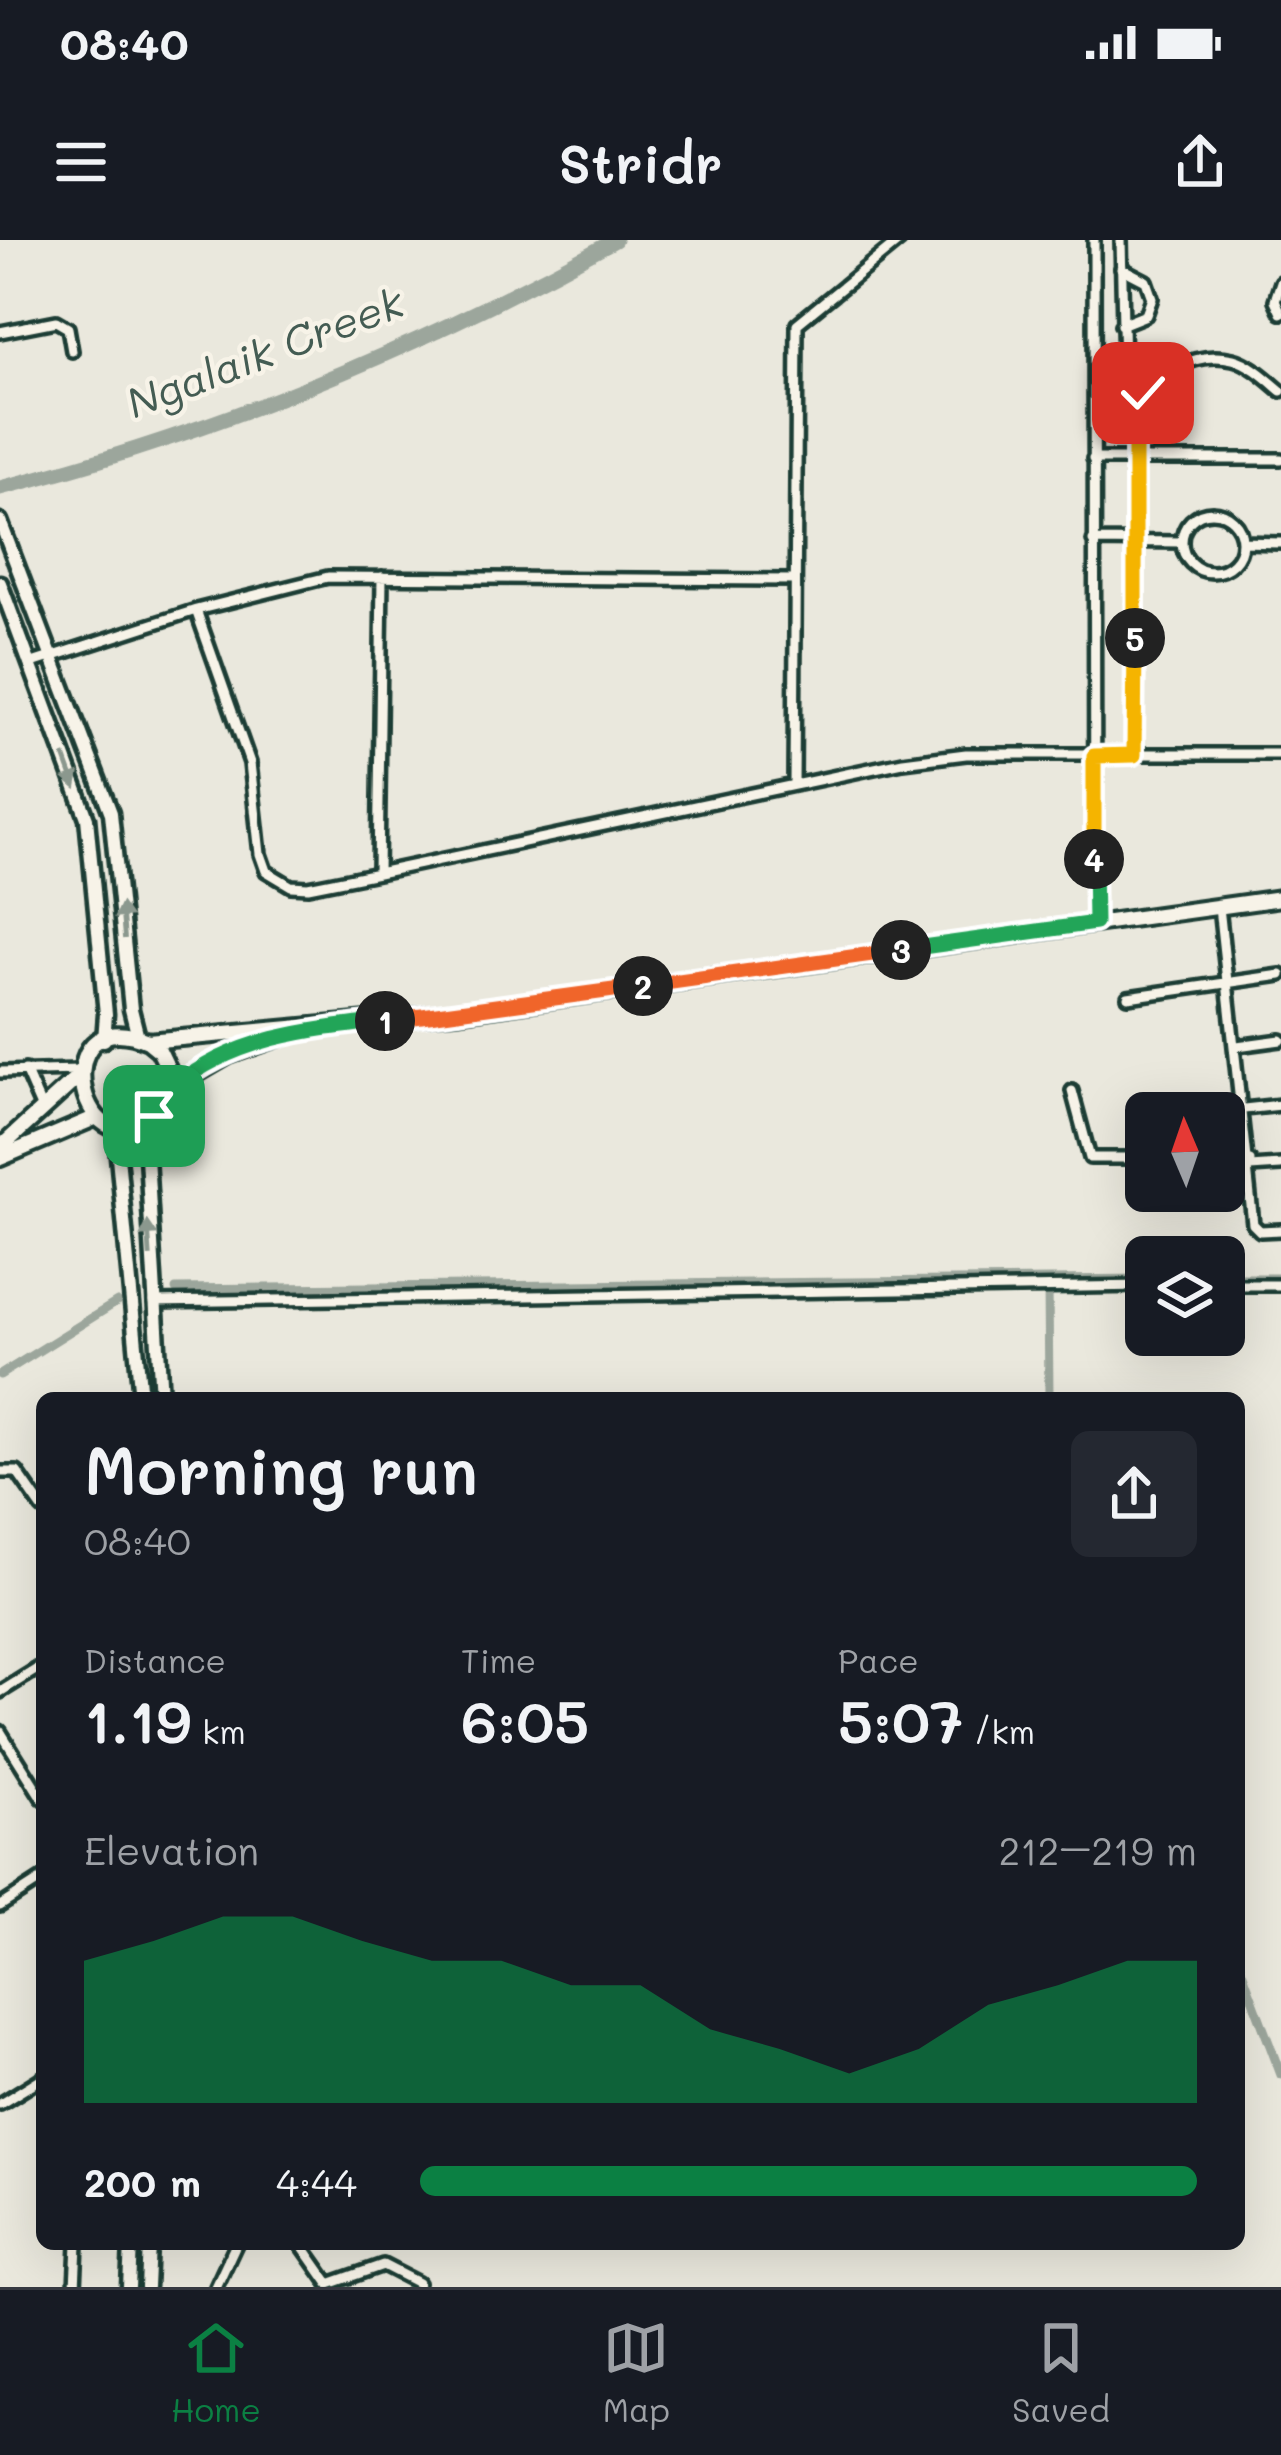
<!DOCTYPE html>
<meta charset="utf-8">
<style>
body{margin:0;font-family:Mali,sans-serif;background:#242831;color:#f1f3f6;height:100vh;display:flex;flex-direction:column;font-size:45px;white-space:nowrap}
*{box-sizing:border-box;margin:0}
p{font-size:39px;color:#9ea1a6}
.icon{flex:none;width:66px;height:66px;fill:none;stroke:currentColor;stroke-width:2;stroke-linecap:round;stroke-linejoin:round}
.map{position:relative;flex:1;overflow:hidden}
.details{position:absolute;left:36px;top:1152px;width:1209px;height:858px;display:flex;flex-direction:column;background:#171b24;border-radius:18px;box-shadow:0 12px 48px #0002}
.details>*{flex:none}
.needle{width:78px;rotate:358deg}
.tools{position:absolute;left:1125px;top:852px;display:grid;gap:24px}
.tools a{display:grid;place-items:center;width:120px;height:120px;border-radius:18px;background:#171b24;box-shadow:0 12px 48px #0002;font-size:60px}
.pin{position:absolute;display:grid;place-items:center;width:102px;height:102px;color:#fff;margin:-51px;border-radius:24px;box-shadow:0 6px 18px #0006}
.km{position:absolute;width:60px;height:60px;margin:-30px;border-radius:50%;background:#222;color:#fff;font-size:33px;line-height:60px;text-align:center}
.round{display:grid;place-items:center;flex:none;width:126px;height:126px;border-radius:18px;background:#242831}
.summary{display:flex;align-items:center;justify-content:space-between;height:204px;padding:0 48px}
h1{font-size:66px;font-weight:600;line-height:90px}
.metrics{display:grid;grid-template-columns:repeat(3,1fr);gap:18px;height:204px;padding:12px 48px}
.metrics div{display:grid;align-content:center}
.metrics b{font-size:60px;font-weight:600}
.metrics small{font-size:33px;font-weight:400}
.metrics p{font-size:33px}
.chart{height:336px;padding:24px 48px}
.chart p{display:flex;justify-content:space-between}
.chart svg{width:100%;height:216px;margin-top:12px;fill:#0b8043;opacity:.7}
ul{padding:0 48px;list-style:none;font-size:39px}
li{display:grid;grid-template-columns:192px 144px 1fr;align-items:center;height:90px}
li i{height:30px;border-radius:15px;background:#0b8043}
.status{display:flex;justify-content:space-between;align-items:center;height:84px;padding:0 60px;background:#171b24;direction:ltr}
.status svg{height:33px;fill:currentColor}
header{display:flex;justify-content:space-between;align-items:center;height:156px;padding:0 48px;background:#171b24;font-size:54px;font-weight:600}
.tabs{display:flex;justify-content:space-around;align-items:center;height:168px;border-top:3px solid #363941;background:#171b24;font-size:33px;color:#9ea1a6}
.tabs a{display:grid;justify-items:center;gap:6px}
.tabs .active{color:#0b8043}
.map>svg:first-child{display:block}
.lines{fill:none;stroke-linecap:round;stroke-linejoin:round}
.canal{stroke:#9ca69c;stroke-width:9}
.river{stroke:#9ca69c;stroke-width:15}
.street-casing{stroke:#1f3d34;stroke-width:18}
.secondary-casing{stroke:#1f3d34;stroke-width:21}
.primary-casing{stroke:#1f3d34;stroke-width:22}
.street{stroke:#f7f3e8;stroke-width:9}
.secondary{stroke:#f7f3e8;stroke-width:12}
.primary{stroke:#f7f3e8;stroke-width:14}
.oneway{fill:#8b988e}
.split-1-casing{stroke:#fff;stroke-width:24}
.split-2-casing{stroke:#fff;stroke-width:24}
.split-3-casing{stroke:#fff;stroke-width:24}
.split-4-casing{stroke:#fff;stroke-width:24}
.split-5-casing{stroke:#fff;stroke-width:24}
.split-6-casing{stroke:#fff;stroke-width:24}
.split-1{stroke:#22a559;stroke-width:15}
.split-2{stroke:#f0652b;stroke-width:15}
.split-3{stroke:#f0652b;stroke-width:15}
.split-4{stroke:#22a559;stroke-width:15}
.split-5{stroke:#f5b400;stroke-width:15}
.split-6{stroke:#f5b400;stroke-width:15}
.labels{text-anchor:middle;stroke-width:9;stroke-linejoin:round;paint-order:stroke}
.water-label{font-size:42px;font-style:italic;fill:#445c53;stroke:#f7f3e8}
</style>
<div class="status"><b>08:40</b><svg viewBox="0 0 49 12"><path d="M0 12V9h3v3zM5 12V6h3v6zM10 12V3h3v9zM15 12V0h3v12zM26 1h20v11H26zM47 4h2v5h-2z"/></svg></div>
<header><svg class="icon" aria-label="menu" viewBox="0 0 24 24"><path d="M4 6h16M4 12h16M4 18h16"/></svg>Stridr<svg class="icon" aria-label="share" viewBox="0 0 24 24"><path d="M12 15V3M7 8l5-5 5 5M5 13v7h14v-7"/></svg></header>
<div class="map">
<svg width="1281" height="2047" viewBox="0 0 1281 2047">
<rect width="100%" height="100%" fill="#eae8dd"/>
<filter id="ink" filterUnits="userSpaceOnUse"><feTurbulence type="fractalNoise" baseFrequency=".00833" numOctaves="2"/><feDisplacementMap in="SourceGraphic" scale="24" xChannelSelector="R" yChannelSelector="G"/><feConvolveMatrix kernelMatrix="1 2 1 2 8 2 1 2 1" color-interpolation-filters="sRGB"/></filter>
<g filter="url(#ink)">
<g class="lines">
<path class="canal" d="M1224 1038H1281
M1048 1045 1049 1158
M176 1049 1146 1039
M0 1135 117 1062
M1239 1723 1281 1835"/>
<path class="river" d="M0 248C213 194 423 106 615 0"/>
<g class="street-casing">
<path id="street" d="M1094 0 1095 683
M1121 0 1124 127 1135 166
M1121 28 1146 41 1152 58 1146 75 1121 85
M1281 42 1275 60 1281 73
M0 92 56 81 68 88 72 111
M1124 127 1158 135
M1093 219H1281
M1182 302a30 30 0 1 1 60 0a30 30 0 1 1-60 0Z
M1093 301 1181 302
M1242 302 1281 303
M196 370 250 523 260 614 266 631 291 646 308 647 378 633 903 522 966 514H1281
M29 424 196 370 328 337 795 340
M1134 516 1135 166C1155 134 1194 110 1233 119 1250 123 1268 140 1281 151
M794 545 797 84 900 0
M378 633 382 337
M1219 667 1253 984 1260 991 1281 990
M1128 757 1281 735
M1237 806 1281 800
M25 830 42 869
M0 832 80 830
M1072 851 1090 918H1146
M1244 869 1281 865
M1224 919 1250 921
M1250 927 1281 925
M1224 1045H1281
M154 1062 1146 1046
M0 1232H17L42 1268
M0 1452 42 1426
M0 1491 42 1558
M0 1666 42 1639
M0 1864 42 1838
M301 2004 329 2044 383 2025 418 2043
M75 2047 77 2004
M216 2047 236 2004"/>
</g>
<g class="secondary-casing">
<path id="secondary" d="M0 281 111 573 131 769 138 797
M0 343 87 578 106 774 104 800
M145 882 161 1158
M115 885 141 1158
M129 2047 131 2004
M147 2047 149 2004"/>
</g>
<g class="primary-casing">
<path id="primary" d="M148 801 159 810 171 835 162 869C80 951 40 756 148 801L455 773 1281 658
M171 849 229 815 283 796
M0 908 79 836
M0 918 97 877"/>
</g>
<use href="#street" class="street"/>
<use href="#secondary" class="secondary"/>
<use href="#primary" class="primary"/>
</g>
<defs><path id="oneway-solid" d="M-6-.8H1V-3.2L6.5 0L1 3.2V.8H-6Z" transform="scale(3)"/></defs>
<g class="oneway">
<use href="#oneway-solid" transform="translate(70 532) rotate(70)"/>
<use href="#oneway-solid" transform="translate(123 681) rotate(-95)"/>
<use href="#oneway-solid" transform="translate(149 999) rotate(-94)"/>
</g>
</g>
<g class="lines" filter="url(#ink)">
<g class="split-1-casing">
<path id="split-1" d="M154 876C164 867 167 853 176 846 234 797 313 789 385 781"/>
</g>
<g class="split-2-casing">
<path id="split-2" d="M385 781 643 746"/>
</g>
<g class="split-3-casing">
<path id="split-3" d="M643 746 901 710"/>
</g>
<g class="split-4-casing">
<path id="split-4" d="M901 710 1095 683 1094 619"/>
</g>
<g class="split-5-casing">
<path id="split-5" d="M1094 619V516L1134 515 1135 398"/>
</g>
<g class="split-6-casing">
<path id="split-6" d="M1135 398V166L1143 153"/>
</g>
<use href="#split-1" class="split-1"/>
<use href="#split-2" class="split-2"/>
<use href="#split-3" class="split-3"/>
<use href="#split-4" class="split-4"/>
<use href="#split-5" class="split-5"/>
<use href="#split-6" class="split-6"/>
</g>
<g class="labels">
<g class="water-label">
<text transform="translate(265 113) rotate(-21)" y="15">Ngalaik Creek</text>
</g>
</g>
</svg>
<div class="tools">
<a><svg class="needle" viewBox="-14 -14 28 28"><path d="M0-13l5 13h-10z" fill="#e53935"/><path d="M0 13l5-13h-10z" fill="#9ea1a6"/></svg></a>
<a><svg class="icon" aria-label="layers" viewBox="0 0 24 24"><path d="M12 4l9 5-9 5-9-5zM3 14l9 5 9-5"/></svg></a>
</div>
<div class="pin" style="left:154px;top:876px;background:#1e9e55"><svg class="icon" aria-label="arrive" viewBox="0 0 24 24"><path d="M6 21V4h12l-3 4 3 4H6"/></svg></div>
<div class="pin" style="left:1143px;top:153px;background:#d93025"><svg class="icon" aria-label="check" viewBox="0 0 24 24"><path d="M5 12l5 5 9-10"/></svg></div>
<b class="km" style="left:385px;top:781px">1</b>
<b class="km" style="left:643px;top:746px">2</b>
<b class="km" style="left:901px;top:710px">3</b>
<b class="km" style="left:1094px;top:619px">4</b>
<b class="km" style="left:1135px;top:398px">5</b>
<section class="details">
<div class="summary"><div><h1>Morning run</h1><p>08:40</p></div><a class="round"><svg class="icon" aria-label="share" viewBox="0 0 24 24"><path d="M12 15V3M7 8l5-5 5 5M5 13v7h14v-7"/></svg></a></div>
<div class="metrics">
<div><p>Distance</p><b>1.19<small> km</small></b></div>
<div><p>Time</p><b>6:05</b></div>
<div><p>Pace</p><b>5:07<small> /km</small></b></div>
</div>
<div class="chart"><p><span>Elevation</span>212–219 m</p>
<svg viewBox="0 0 160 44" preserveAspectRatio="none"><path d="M0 44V15L10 11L20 6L30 6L40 11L50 15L60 15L70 20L80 20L90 29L100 33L110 38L120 33L130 24L140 20L150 15L160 15V44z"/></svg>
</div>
<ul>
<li><b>200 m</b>4:44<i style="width:100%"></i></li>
</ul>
</section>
</div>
<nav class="tabs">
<a class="active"><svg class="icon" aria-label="home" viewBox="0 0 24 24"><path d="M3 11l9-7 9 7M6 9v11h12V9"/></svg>Home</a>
<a><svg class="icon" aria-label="map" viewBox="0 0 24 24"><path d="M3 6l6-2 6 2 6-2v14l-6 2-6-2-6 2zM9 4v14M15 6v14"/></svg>Map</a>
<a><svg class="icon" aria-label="saved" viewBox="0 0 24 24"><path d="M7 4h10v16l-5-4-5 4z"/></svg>Saved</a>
</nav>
